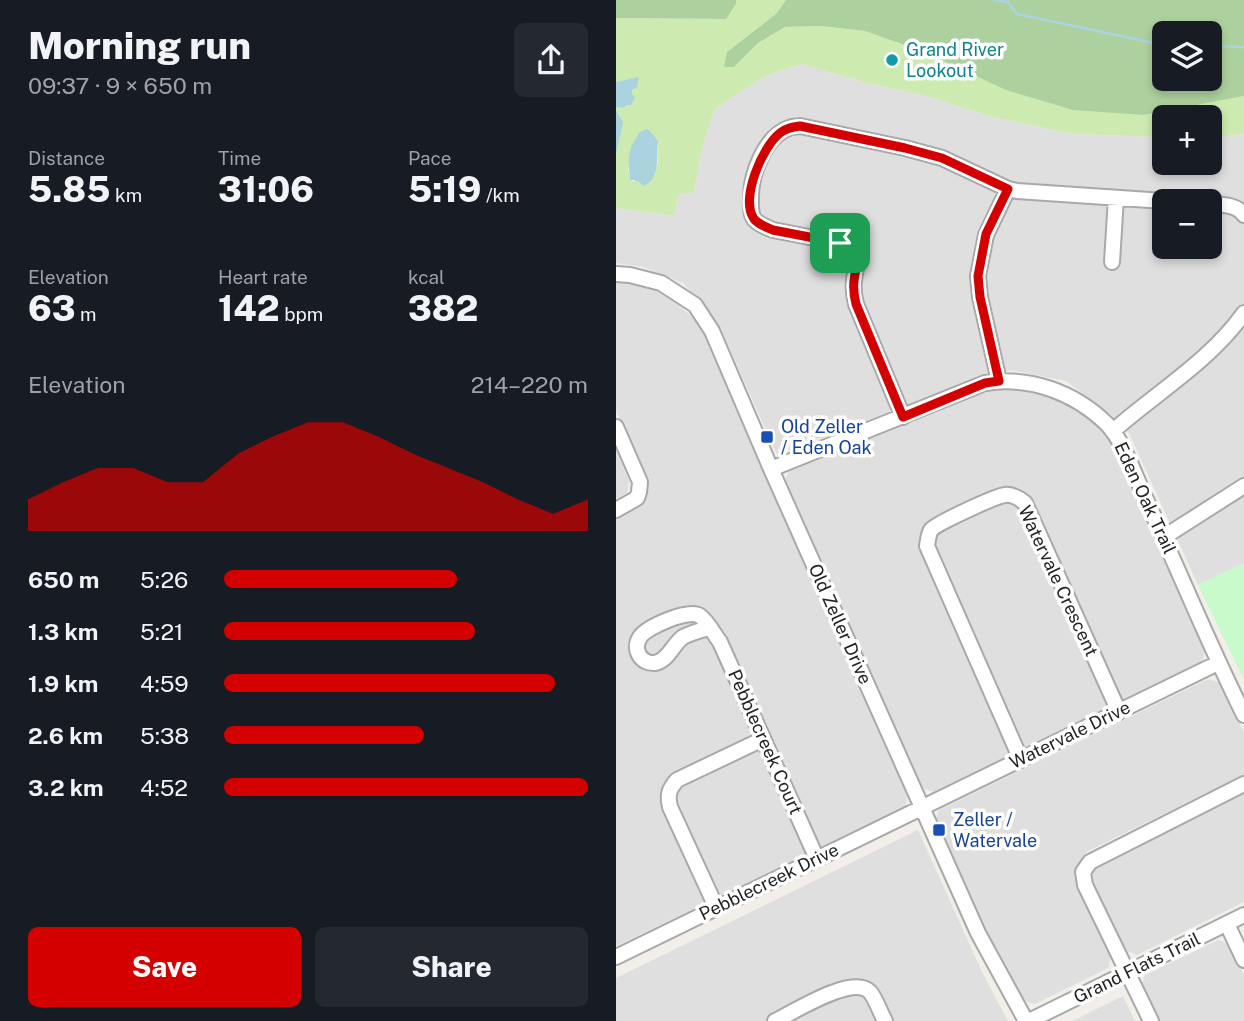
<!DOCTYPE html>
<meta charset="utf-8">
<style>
body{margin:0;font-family:"Public Sans",sans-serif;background:#242831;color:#f1f3f6;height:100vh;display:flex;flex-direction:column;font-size:26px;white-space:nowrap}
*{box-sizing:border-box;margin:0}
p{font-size:23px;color:#9ea1a6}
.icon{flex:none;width:38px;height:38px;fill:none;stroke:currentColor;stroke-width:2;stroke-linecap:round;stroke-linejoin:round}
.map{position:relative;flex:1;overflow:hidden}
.details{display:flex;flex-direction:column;background:#171b24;width:616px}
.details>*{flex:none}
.tools{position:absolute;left:536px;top:21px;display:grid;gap:14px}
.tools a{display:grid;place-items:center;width:70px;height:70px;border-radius:10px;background:#171b24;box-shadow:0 4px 10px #0003;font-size:35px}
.pin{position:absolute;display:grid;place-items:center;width:60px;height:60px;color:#fff;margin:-30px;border-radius:14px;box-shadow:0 4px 10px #0006}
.round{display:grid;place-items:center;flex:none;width:74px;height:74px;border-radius:10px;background:#242831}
.overview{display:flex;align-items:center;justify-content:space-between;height:119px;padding:0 28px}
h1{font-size:38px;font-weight:800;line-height:52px}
.stats{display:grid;grid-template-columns:repeat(3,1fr);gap:10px;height:119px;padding:7px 28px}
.stats div{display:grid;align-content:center}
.stats b{font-size:35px;font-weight:800}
.stats small{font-size:19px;font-weight:400}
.stats p{font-size:19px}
.chart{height:196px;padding:14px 28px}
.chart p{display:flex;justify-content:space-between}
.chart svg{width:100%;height:126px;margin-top:7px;fill:#d40000;opacity:.7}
.primary-button{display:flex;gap:14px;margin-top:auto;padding:14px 28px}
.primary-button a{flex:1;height:80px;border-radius:10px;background:#d40000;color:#fff;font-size:28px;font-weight:800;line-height:80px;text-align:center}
.primary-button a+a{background:#242831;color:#f1f3f6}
ul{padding:0 28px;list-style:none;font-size:23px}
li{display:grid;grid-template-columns:112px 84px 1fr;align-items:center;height:52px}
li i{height:18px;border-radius:9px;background:#d40000}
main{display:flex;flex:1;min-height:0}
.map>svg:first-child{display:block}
.residential{fill:#e0dfdf;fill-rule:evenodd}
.grass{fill:#cdebb0;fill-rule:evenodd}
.forest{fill:#add19e;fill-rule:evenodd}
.park{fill:#c8facc}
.water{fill:#aad3df}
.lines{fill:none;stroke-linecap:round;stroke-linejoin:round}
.stream{stroke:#aad3df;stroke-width:2.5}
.minor-casing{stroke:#a9a9a9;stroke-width:18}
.minor{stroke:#fff;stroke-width:14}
.route-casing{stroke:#fff;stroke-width:14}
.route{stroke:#d40000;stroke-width:9}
.culture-dot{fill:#0f9aa8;stroke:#fff;stroke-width:2.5}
.transit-dot{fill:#1a4fb4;stroke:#fff;stroke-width:2.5}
.labels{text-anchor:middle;stroke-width:7;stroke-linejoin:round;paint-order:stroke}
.culture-label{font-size:18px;fill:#0d838f;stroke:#fff;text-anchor:start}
.transit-label{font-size:18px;fill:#164399;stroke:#fff;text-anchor:start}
.street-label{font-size:18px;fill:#222;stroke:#fff}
</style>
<main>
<section class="details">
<div class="overview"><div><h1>Morning run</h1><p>09:37 · 9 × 650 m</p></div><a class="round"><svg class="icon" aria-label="share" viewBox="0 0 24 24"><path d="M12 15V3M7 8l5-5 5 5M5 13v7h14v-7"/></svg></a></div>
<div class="stats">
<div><p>Distance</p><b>5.85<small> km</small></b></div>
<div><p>Time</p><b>31:06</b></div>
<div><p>Pace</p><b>5:19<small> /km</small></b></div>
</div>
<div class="stats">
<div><p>Elevation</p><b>63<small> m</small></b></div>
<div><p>Heart rate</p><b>142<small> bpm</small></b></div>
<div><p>kcal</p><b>382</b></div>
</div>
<div class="chart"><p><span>Elevation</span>214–220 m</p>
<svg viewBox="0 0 160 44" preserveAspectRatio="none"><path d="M0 44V33L10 27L20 22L30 22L40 27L50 27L60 17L70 11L80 6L90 6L100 11L110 17L120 22L130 27L140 33L150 38L160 33V44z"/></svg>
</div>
<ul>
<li><b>650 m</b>5:26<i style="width:64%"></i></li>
<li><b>1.3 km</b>5:21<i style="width:69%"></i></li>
<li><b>1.9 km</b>4:59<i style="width:91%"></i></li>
<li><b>2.6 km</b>5:38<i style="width:55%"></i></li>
<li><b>3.2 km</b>4:52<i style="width:100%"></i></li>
</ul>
<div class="primary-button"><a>Save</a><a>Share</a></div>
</section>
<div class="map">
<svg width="628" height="1021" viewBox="0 0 628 1021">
<rect width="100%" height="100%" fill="#f2efe9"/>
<path class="residential" d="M186 64 247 82 310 96 376 117 415 125 457 134 548 137V163H593V138L628 134V563L582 585 513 433 498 417 450 381 395 370 365 376 161 455 103 325 67 283 27 267 0 263V208L58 216 63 194 78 193 83 161 94 121 101 107 144 79 160 72ZM548 201H593V247H548Z
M0 279 36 289 59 302 75 316 88 331 95 345 292 795 289 807 0 946V517L15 509 26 473 0 411Z
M390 388 417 391 439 397 463 409 485 427 499 449V455L583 638 589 644 590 651 585 662 318 792 303 787 168 483 174 468 366 391Z
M0 449 13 481 11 493 0 499Z
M592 679 605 683 608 686 609 693 628 732V775L472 851 465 859 461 872V882L495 956 492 968 419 1004 405 1000 366 925 333 850 329 846 319 822 323 810Z
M628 790V902L521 955 508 950 475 880 480 862Z
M302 830 366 972 392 1021H0V978Z
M602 940 613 944 628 975V1021H542L525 987 529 975Z
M507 996 519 1021H456Z"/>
<path class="grass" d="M120 0H170L160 14 111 52 118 67 142 43 169 27 205 26 249 31 311 53 528 115 628 96V134L593 138V117H548V137L457 134 415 125 376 117 310 96 247 82 186 64 160 72 144 79 101 107 94 121 83 161 78 193 63 194 58 216 0 208V154L4 116 0 110V107L7 108C14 98 17 88 23 78L0 82V18L109 19 120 4ZM21 138 42 141V162L38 175 20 182 14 180 12 169Z"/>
<path class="forest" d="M0 0H120V4L110 19 0 18Z
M170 0H628V96L528 115 457 110 390 90 311 53 249 31 205 26 169 27 142 43 118 67H108L111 52 160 14ZM548 33H593V79H548Z"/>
<path class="park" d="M628 563V680L582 585Z"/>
<path class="water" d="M23 77 21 87 16 90V94L19 98 15 105H11L7 108 0 107V110L7 122 0 154V82Z
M30 129 34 131 42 141C40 156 45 178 28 186L22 181 20 182 18 180H14C13 169 11 153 17 143 19 140 21 137 23 133Z"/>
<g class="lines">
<path class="stream" d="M378 0 392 2 401 14 538 43 548 44
M593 46 628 47"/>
<g class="minor-casing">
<path id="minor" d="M593 204C606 205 620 204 628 215
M496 262 500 198
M0 274 14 275 45 283 79 305 96 331 155 469 362 933 410 1021
M383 381 364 297 362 276 370 235 392 189
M287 417 240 304C238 296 237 289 238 281 240 261 248 251 224 243L157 230C150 227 143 225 138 219 134 213 135 205 135 197 135 174 149 136 173 128 177 126 181 127 184 126L289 148 326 158 392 189 401 191 548 201
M0 427 24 482 23 492 21 498 0 510
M497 431C540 393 594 361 628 313
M155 469 369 383C414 376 458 392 491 424 507 441 518 473 528 495 562 568 592 643 628 715
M548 537 628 486
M93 628C85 630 75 633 67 637 57 644 52 661 39 663 25 664 16 650 24 637 31 627 73 608 84 616 92 622 98 634 104 642L201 859
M405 760 311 546C312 541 312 535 315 530 319 524 380 496 389 495 396 494 404 499 409 503L503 712
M100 907 54 807C51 795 53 789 61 780L147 739
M611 924 628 960
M0 957 602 663
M159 1021C178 1012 237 974 254 992 259 997 265 1014 269 1021
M413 1021 628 915
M535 1021 469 885 467 872 474 862 628 784"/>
</g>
<use href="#minor" class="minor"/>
</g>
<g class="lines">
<g class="route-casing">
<path id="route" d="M184 126 289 148 326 158 392 189 370 234 362 276 364 297 383 381 369 383 287 417 240 304C238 296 237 289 238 281 240 262 248 251 224 243L157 230C150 227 143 225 138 219 124 199 146 147 164 133 170 128 176 127 184 126Z"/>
</g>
<use href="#route" class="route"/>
</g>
<circle class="culture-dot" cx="276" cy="60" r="7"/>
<g class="transit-dot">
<rect x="144" y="430" width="14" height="14" rx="3.5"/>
<rect x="316" y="823" width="14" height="14" rx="3.5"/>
</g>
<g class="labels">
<g class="culture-label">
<text x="290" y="56">Grand River<tspan x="290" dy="21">Lookout</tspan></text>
</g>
<g class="transit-label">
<text x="165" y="433">Old Zeller<tspan x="165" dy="21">/ Eden Oak</tspan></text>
<text x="337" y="826">Zeller /<tspan x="337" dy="21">Watervale</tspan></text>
</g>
<g class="street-label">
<text transform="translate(529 498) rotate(65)" y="6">Eden Oak Trail</text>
<text transform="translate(442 581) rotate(65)" y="6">Watervale Crescent</text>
<text transform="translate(224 624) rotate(66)" y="6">Old Zeller Drive</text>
<text transform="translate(454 735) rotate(-26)" y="6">Watervale Drive</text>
<text transform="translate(149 742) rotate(66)" y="6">Pebblecreek Court</text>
<text transform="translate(153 882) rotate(-26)" y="6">Pebblecreek Drive</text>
<text transform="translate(521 968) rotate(-26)" y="6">Grand Flats Trail</text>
</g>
</g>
</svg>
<div class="tools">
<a><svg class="icon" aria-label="layers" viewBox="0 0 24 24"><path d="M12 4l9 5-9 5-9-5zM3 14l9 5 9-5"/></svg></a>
<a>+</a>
<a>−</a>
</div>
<div class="pin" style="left:224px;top:243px;background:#1e9e55"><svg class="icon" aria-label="arrive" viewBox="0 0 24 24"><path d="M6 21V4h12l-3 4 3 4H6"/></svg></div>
</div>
</main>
